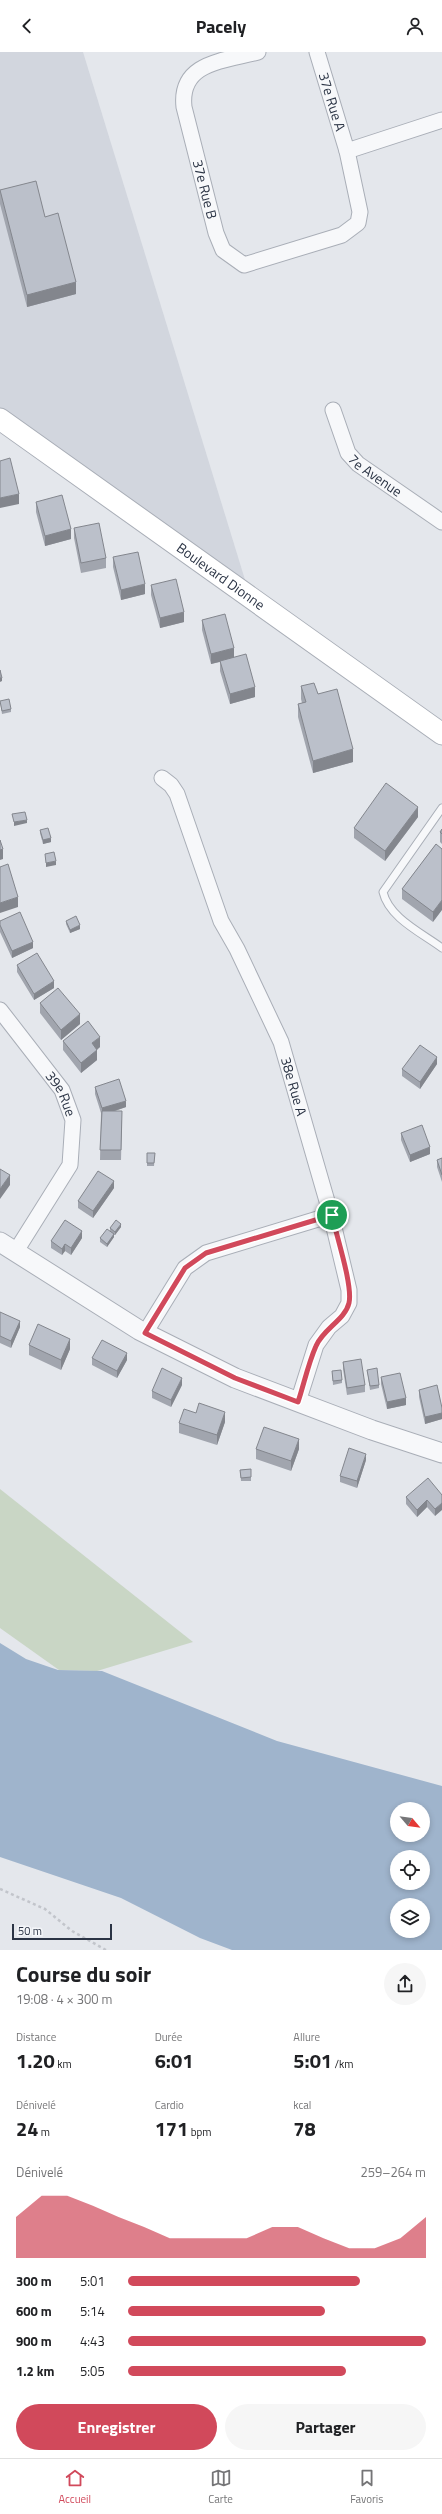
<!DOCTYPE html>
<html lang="fr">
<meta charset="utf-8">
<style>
body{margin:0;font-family:"Titillium Web",sans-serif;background:#f6f6f6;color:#202124;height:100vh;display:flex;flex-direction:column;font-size:15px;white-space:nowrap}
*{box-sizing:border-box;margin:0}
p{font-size:13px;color:#757577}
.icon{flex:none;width:22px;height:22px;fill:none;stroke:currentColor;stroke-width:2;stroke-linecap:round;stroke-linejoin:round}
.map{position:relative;height:1898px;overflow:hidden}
.sheet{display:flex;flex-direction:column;background:#fff;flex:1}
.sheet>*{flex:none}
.needle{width:26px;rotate:119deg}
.fabs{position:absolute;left:390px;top:1750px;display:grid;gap:8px}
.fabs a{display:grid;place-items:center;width:40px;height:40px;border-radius:50%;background:#fff;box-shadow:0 2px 6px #0003;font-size:20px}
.scale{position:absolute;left:12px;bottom:10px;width:100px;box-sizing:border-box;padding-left:4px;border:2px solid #2b3445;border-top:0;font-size:11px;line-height:14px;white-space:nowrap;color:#2b3445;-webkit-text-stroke:3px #f4f6f9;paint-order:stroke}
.pin{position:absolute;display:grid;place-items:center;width:34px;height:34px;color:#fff;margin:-17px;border:2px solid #fff;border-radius:50%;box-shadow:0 1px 4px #0007}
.round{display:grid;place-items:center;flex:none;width:42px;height:42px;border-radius:21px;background:#f6f6f6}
.overview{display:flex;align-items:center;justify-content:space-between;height:68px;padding:0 16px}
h1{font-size:22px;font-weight:700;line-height:30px}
.stats{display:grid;grid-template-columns:repeat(3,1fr);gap:6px;height:68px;padding:4px 16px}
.stats div{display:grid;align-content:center}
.stats b{font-size:20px;font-weight:700}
.stats small{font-size:11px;font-weight:400}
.stats p{font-size:11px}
.chart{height:112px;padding:8px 16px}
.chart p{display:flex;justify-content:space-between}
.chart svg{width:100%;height:72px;margin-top:4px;fill:#d1495b;opacity:.7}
.action{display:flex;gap:8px;margin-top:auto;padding:8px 16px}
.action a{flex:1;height:46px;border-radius:24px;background:#d1495b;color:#fff;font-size:16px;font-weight:700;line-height:46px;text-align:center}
.action a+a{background:#f6f6f6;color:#202124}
ul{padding:0 16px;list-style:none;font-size:13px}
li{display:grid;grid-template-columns:64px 48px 1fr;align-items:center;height:30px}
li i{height:10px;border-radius:5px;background:#d1495b}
header{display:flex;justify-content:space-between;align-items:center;height:52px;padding:0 16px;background:#fff;font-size:18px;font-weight:700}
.dock{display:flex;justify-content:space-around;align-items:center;height:56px;border-top:1px solid #e0e0e0;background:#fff;font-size:11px;color:#757577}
.dock a{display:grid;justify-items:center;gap:2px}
.dock .on{color:#d1495b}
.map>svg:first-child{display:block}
.built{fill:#d2d6de}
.green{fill:#c9d6c5}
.water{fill:#9fb4cc;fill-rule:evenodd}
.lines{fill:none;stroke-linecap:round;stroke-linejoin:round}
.service-casing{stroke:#a9aeb7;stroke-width:9}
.minor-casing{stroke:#a9aeb7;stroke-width:17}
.tertiary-casing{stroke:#a9aeb7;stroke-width:21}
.secondary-casing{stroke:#a9aeb7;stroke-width:23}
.path{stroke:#c2c5cb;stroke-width:2.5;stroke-dasharray:3 3;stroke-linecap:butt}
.service{stroke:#f7f8fa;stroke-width:7}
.minor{stroke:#f7f8fa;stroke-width:15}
.tertiary{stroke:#f7f8fa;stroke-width:19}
.secondary{stroke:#fff;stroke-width:21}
.wall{fill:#a1a5ae}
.shaded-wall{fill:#83868d}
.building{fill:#bbc0ca;stroke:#83868d}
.route-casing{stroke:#fff;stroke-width:8}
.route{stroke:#d1495b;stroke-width:5}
.labels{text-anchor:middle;stroke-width:4;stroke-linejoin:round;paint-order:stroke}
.street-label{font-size:14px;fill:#2b3445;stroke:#f4f6f9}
</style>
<header><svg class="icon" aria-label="back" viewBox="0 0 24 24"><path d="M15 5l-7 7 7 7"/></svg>Pacely<svg class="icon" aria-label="person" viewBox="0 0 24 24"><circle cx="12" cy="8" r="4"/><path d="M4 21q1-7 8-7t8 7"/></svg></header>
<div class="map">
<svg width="442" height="1898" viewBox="0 0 442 1898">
<rect width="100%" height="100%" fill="#e4e7ec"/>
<path class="built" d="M0 0H83L250 544 0 367Z"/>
<path class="green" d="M0 1437 193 1590 97 1619 59 1618 0 1576Z"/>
<path class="water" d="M0 1591 26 1607 58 1618 102 1619 277 1689 442 1734V1898H232L200 1886 121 1846 0 1805ZM397 1757H423V1783H397ZM397 1805H423V1831H397ZM397 1853H423V1879H397Z"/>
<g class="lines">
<g class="service-casing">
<path id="service" d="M442 756 383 840C389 866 422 881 442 896"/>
</g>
<g class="minor-casing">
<g id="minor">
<path id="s1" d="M258 0C224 9 179 10 184 55L216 181 223 198 244 213 342 183 358 171 360 160 347 99"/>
<path id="s2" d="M317 0 347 99 442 68"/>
<path id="s3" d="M333 358 348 401 358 412 442 470"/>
<path id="s4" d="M162 726 171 733 177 742 221 869 237 897 281 990 331 1163 349 1238V1251L342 1264 329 1275 316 1293 298 1350"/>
<path id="s5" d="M0 958 62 1038 73 1068 70 1113 16 1199"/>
<path d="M145 1281 185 1216 206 1201 331 1163"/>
</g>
</g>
<g class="tertiary-casing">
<path id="tertiary" d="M0 1190 139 1278 235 1326 372 1378 442 1401"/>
</g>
<g class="secondary-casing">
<g id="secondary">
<path id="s6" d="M0 367 442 682"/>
</g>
</g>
<path class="path" d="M0 1837 45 1857 72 1879 106 1898"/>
<use href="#service" class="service"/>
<use href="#minor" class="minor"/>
<use href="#tertiary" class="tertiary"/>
<use href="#secondary" class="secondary"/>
</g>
<path class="wall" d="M0 138 45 165 76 242 27 255 0 152Z
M36 450 71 487 45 494 36 460Z
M74 476 106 506V516L81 521 74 486Z
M113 505 145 542 121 548 113 515Z
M151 533 184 570 160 576 151 543Z
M202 568 234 605 255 645 230 652 220 619V610L211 612 202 578Z
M301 634 318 642 353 710 313 721 298 665V652L302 651 301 647Z
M0 649 11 657V660L2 662Z
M418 765 385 809 354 786V776Z
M442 777V792L440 790V780Z
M40 778 51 790 43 792 40 781Z
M436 792 433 870 402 847V837Z
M0 869 33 896 12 906 0 880Z
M66 869 80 877 70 881 66 872Z
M17 913 54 936 34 948 17 920Z
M40 951 80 972 61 988 40 961Z
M63 989 100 995 97 998V1008L81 1021 63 998Z
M437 1012 420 1037 402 1024V1017Z
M95 1035 126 1055 115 1059 122 1069 121 1108H100L101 1061 95 1042Z
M401 1081 430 1102 410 1110 401 1088Z
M147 1101H155L154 1114H147Z
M442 1106V1130L437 1115V1108Z
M114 1136 93 1166 78 1156V1149Z
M121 1175 115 1183H114V1185L107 1195 100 1190V1186L110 1179V1176Z
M82 1186 71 1203 65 1199 62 1203 51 1196V1189Z
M0 1260 20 1275 11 1296 0 1291Z
M29 1293 70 1297 61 1318 29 1303Z
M92 1306 127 1308 117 1326 92 1313Z
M343 1310 365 1333V1340L347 1343 343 1317Z
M367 1318 379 1333V1336L370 1338Z
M332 1319 342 1328V1331L333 1333Z
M381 1325 406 1353 387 1357 381 1332Z
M182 1333 171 1355 152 1346V1339Z
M419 1338 442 1356V1367L425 1372 419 1345Z
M225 1370 217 1393 179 1381V1371Z
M256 1397H299L291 1419 256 1407Z
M366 1408 357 1436 340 1430V1424Z
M251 1417V1429H241L240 1418Z
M442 1443 435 1464 427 1455 417 1465 406 1452V1445Z"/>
<path class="shaded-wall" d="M76 230V242L27 255V243Z
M19 442V452L0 456V446Z
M71 477V487L45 494V484Z
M145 532V542L121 548V538Z
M184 560V570L160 576V566Z
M234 596V606L211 612V602Z
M0 626H2V629L0 630Z
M255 635V645L230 652V642Z
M353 697V710L313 721V709Z
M418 755V765L385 809V799Z
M27 768V771L14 774V770Z
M51 786V790L43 792V788Z
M3 797V807L0 808V798Z
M56 809V813L46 815V811Z
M18 845V855L0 861V851Z
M442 848V858L433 870V860Z
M80 873V877L70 881V878Z
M33 890V896L12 906V899Z
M54 929V936L34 948V942Z
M80 962V972L61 988V978Z
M100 985V995L92 1001V991Z
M97 998V1008L81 1021V1011Z
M437 1005V1012L420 1037V1030Z
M126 1049V1055L102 1063V1056Z
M430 1095V1102L410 1110V1103Z
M10 1123V1133L0 1147V1137Z
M114 1129V1136L93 1166V1159Z
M121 1172V1175L115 1183V1180Z
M82 1179V1186L71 1203V1196Z
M114 1182V1185L107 1195V1192Z
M65 1192V1199L62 1203V1197Z
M20 1269V1275L11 1296V1289Z
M70 1287V1297L61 1318V1308Z
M127 1301V1308L117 1326V1319Z
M182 1326V1333L171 1355V1348Z
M406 1346V1353L387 1357V1350Z
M225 1360V1370L217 1393V1383Z
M442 1361V1367L425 1372V1365Z
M299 1387V1397L291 1419V1409Z
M366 1402V1408L357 1436V1429Z
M427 1448V1455L417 1465V1458Z
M442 1451V1458L435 1464V1457Z"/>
<path class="building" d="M36 129 45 165 58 161 76 230 27 243 0 138Z
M10 406 19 442 0 446V409Z
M62 443 71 477 45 484 36 450Z
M99 471 106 506 81 511 74 476Z
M138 500 145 532 121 538 113 505Z
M176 527 184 560 160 566 151 533Z
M225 562 234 596 211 602 202 568Z
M246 602 255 635 230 642 220 609Z
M0 618 2 626H0Z
M314 631 318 642 337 637 353 697 313 709 298 652 306 650 301 634Z
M9 647 11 657 2 659 0 649Z
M386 731 418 755 385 799 354 776Z
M25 760 27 768 14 770 12 762Z
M48 776 51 786 43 788 40 778Z
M442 777V782L440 780Z
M0 788 3 797 0 798Z
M436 792 442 797V848L433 860 402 837Z
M54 800 56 809 46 811 45 802Z
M8 812 18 845 0 851V815Z
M20 860 33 890 12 899 0 873V869Z
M76 864 80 873 70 878 66 869Z
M37 901 54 929 34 942 17 913Z
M58 936 80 962 61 978 40 951Z
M88 969 100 985 92 991 97 998 81 1011 63 989Z
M420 993 437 1005 420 1030 402 1017Z
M119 1027 126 1049 102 1056 95 1035Z
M102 1059H122L121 1098H100Z
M422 1073 430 1095 410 1103 401 1081Z
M147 1101H155L154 1111H147Z
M442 1106V1123L437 1108Z
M0 1117 10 1123 0 1137Z
M98 1119 114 1129 93 1159 78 1149Z
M65 1168 82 1179 71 1196 65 1192 62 1197 51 1189Z
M116 1168 121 1172 115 1180 110 1176Z
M107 1177 114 1182 107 1192 100 1186Z
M0 1260 20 1269 11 1289 0 1284Z
M38 1272 70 1287 61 1308 29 1293Z
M102 1288 127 1301 117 1319 92 1306Z
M361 1307 365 1333 347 1336 343 1310Z
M162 1316 182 1326 171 1348 152 1339Z
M377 1316 379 1333 370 1334 367 1318Z
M341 1318 342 1328 333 1329 332 1319Z
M400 1321 406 1346 387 1350 381 1325Z
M437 1333 442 1356V1361L425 1365 419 1338Z
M199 1351 225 1360 217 1383 179 1371 184 1357 196 1361Z
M264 1375 299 1387 291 1409 256 1397Z
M349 1396 366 1402 357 1429 340 1424Z
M251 1417V1425L241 1426 240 1418Z
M428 1426 442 1443V1451L435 1457 427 1448 417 1458 406 1445Z"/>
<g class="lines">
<g class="route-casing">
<path id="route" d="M332 1163C336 1183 353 1233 349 1251 345 1268 323 1277 316 1294 308 1312 304 1332 298 1350L235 1326 145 1281 185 1216 206 1201Z"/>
</g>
<use href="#route" class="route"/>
</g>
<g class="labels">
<g class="street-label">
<text dy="5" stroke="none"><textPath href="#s2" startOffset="52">37e Rue A</textPath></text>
<text dy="5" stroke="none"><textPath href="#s1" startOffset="189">37e Rue B</textPath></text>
<text dy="5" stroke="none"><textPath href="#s3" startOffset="81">7e Avenue</textPath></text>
<text dy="5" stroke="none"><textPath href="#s6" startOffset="271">Boulevard Dionne</textPath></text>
<text dy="5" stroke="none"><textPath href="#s4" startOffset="338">38e Rue A</textPath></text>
<text dy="5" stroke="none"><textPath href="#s5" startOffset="104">39e Rue</textPath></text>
</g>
</g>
</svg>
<div class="fabs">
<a><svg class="needle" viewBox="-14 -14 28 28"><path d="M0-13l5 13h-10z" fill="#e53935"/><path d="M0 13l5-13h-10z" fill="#757577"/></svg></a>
<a><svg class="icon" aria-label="locate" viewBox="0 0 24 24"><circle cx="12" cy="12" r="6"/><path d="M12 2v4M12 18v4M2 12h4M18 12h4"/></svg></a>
<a><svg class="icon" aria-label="layers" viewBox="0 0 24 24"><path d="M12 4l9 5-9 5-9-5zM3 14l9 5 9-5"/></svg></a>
</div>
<div class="scale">50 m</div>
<div class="pin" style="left:332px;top:1163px;background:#1e9e55"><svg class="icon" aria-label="arrive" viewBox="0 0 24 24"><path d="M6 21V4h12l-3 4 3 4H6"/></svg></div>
</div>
<section class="sheet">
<div class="overview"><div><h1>Course du soir</h1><p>19:08 · 4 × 300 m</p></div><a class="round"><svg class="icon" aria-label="share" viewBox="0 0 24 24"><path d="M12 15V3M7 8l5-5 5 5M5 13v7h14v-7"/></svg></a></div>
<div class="stats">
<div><p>Distance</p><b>1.20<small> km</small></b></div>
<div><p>Durée</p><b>6:01</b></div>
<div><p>Allure</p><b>5:01<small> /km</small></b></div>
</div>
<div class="stats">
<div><p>Dénivelé</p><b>24<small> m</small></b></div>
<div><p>Cardio</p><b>171<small> bpm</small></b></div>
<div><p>kcal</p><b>78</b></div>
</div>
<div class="chart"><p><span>Dénivelé</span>259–264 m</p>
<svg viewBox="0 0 160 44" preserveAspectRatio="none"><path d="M0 44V19L10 6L20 6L30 12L40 19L50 25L60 32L70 32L80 32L90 32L100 25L110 25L120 32L130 38L140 38L150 32L160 19V44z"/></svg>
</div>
<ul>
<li><b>300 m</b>5:01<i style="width:78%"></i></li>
<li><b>600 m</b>5:14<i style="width:66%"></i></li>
<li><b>900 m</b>4:43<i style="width:100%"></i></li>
<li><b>1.2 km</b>5:05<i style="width:73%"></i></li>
</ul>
<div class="action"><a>Enregistrer</a><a>Partager</a></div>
</section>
<nav class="dock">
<a class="on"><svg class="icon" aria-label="home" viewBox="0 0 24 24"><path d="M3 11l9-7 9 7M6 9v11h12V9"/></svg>Accueil</a>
<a><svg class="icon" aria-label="map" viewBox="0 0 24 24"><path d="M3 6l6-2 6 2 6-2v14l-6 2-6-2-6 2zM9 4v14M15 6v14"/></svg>Carte</a>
<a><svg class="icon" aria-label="saved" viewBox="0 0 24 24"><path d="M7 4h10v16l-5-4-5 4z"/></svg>Favoris</a>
</nav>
